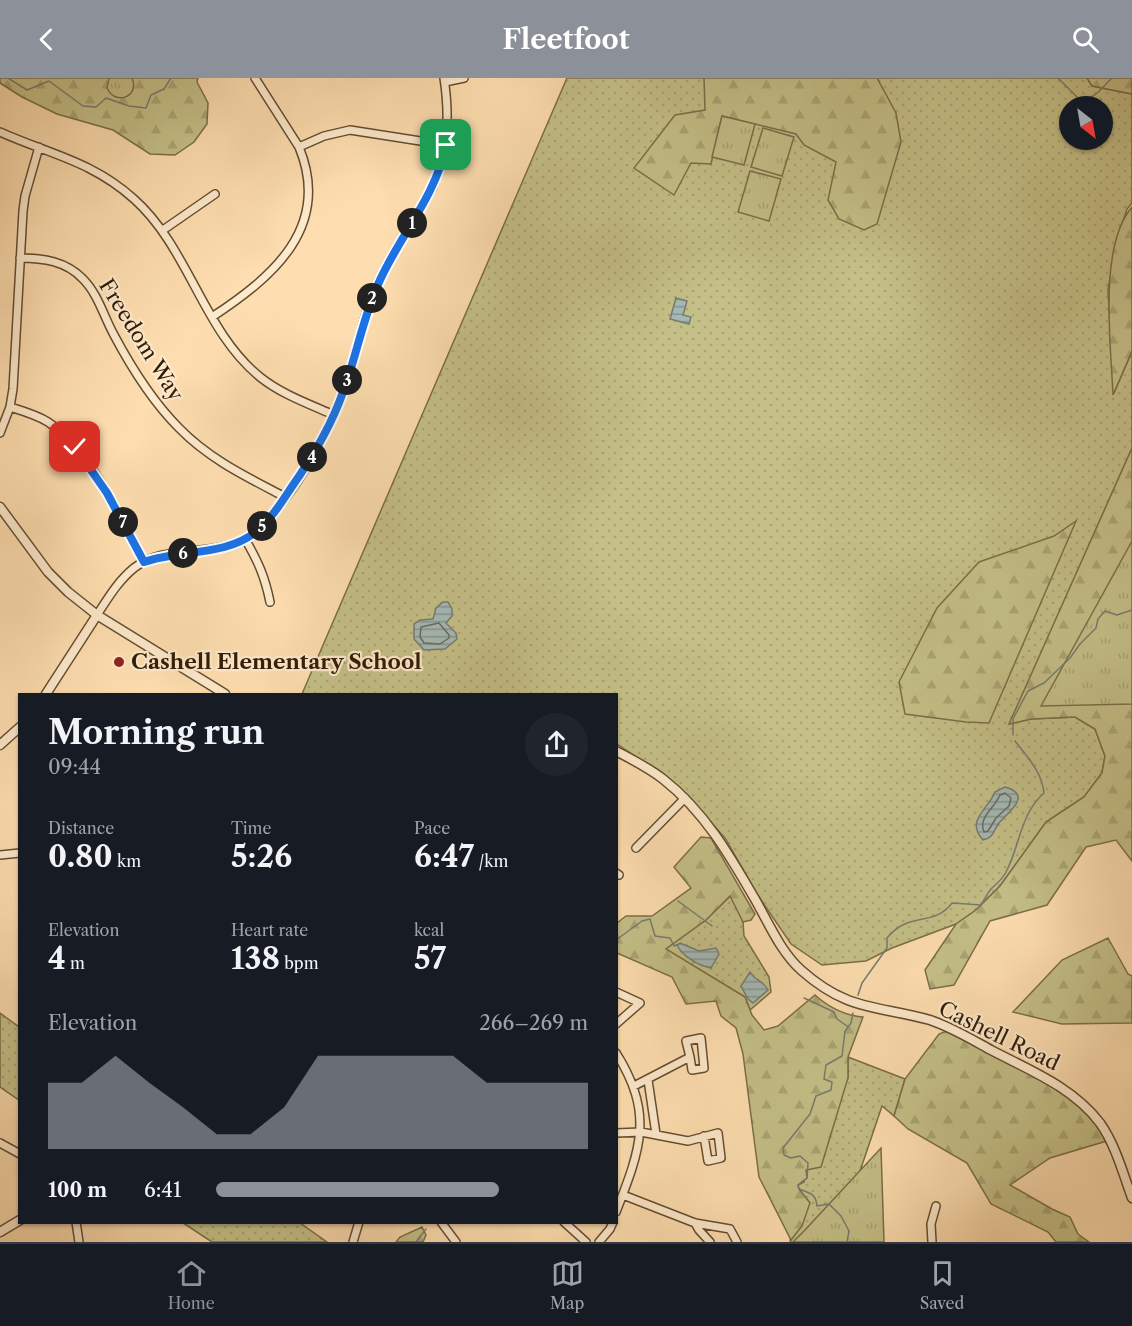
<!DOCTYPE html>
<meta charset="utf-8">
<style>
body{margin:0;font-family:"Libre Caslon Text",serif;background:#20242c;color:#f1f3f6;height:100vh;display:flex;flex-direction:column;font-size:22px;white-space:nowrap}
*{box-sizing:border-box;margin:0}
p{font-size:20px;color:#9ea1a6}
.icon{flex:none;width:33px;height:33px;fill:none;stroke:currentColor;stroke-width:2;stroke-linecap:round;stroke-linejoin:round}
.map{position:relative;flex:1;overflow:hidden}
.drawer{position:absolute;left:18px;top:615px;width:600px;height:531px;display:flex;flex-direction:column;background:#171b24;border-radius:0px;box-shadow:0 2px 4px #0004}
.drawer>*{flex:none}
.needle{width:39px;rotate:149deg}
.fabs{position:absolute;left:1059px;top:18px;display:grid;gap:12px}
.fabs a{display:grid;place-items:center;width:54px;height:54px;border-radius:50%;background:#171b24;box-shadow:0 2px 4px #0004;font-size:30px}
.pin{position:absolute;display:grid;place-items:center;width:51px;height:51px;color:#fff;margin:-26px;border-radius:12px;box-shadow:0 3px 9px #0006}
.km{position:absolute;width:30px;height:30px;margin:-15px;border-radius:50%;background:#222;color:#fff;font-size:16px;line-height:30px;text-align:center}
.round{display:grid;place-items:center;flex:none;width:63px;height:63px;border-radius:32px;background:#20242c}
.overview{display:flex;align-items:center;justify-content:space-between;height:102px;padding:0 30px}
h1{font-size:33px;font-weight:700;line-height:45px}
.metrics{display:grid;grid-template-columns:repeat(3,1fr);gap:9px;height:102px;padding:6px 30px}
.metrics div{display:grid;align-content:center}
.metrics b{font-size:30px;font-weight:700}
.metrics small{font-size:16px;font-weight:400}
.metrics p{font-size:16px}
.chart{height:168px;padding:12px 30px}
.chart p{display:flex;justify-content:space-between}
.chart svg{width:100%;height:108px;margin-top:6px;fill:#8c9099;opacity:.7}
ul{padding:0 30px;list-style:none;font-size:20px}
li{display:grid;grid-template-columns:96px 72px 1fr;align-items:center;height:45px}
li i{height:15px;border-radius:8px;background:#8c9099}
header{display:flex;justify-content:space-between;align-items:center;height:78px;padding:0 30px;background:#8c9099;color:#fff;font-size:27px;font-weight:700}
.tab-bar{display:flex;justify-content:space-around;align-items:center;height:84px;border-top:2px solid #363941;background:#171b24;font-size:16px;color:#9ea1a6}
.tab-bar a{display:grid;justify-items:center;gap:3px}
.tab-bar .on{color:#8c9099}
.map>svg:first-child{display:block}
.grass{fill:url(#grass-dots);stroke:#7b6e48;stroke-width:1.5;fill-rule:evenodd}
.forest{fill:url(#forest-firs);stroke:#7b6e48;stroke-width:1.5}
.park{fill:url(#park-tufts);stroke:#7b6e48;stroke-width:1.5}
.water{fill:url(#water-rules);stroke:#767b70;stroke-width:1.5}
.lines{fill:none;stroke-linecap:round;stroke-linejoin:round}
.shore{stroke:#6a6b5e;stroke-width:1.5}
.stream{stroke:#767b70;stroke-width:1.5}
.minor-casing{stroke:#644d31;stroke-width:10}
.tertiary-casing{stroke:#644d31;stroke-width:11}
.minor{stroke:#feeacc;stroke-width:7}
.tertiary{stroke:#feeacc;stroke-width:8}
.route-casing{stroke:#fff;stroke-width:12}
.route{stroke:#1a73e8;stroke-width:8}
.poi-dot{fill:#8f2418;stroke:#feeacc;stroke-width:2}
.labels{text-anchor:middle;stroke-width:4.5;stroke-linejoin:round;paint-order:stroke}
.street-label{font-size:21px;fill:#311d07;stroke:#feeacc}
.poi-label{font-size:21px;font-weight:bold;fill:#311d07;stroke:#feeacc;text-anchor:start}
</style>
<header><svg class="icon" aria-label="back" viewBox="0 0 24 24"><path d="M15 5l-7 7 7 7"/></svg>Fleetfoot<svg class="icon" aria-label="search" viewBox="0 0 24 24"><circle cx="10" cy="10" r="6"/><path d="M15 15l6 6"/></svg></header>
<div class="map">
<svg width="1132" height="1164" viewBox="0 0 1132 1164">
<defs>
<pattern id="grass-dots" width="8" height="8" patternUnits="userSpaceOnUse" patternTransform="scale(1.5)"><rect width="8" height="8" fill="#c5c088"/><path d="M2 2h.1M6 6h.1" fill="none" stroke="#aaa574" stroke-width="1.8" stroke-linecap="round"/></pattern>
<pattern id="forest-firs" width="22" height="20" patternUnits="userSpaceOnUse" patternTransform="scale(1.5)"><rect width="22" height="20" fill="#c5c088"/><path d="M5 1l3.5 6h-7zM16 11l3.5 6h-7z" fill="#aaa574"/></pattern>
<pattern id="park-tufts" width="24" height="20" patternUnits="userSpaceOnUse" patternTransform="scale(1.5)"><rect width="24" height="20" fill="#c5c088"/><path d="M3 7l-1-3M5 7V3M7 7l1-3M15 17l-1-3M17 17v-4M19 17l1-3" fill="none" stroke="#aaa574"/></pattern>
<pattern id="water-rules" width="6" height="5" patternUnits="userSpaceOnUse" patternTransform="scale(1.5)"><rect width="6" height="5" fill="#a4b9b6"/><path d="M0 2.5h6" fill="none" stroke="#869692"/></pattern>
</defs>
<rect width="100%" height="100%" fill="#fedeb0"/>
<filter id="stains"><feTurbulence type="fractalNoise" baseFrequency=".00333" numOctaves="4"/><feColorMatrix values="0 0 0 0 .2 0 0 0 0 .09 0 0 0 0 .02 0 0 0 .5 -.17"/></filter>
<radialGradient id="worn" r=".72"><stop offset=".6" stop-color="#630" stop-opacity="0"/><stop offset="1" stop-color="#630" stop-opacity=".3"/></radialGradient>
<path class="grass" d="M567 0H1087L1092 8 1132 16V125L1127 131 1116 165 1108 212 1114 315 1132 273V370L1010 646 1031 641 1075 639 1095 651 1105 678 1102 695 1084 719 1046 744 1000 808 976 832 956 846 892 870 866 883 822 887 791 866 759 819 725 760 692 723 668 700 617 666 616 616H302ZM1070 28H1102V62H1070Z
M731 817 743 844 744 858 769 899 771 914 750 932 745 919 665 871 706 842Z
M0 935 19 949V1022L0 1009Z
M848 979 905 1001 894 1038 882 1028 855 1108 849 1164H790L798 1107 804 1104 806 1092 848 1000Z
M183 1145H300L327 1164H212Z"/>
<path class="forest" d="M0 0H198L197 4 208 25 207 46 194 64 175 77 150 76 113 52 57 36 22 19 0 5Z
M704 0H877L896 35 901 64 877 146 864 152 839 141 828 122 836 84 804 67 796 56 722 38 711 86 691 85 674 117 634 90 675 37 705 32Z
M1087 0H1132V16L1092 8Z
M1132 129V273L1113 317C1111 268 1098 168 1132 129Z
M1132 370V783L1116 762 1086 769 1047 827 990 843 954 907 930 911 925 892 956 846 976 832 1000 808 1046 744 1084 719 1102 695 1105 678 1095 651 1075 639 1031 641 1009 646Z
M1076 443 989 645 966 644 905 636 899 604 937 530 979 484 1054 458Z
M701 759 711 760 755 836 751 842 743 844 730 818 706 842 666 871 745 919 752 937 764 952 778 948 815 917C828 929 846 938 863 939L848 979V1000L821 1089 806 1092 807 1100 798 1107 799 1111 810 1125 802 1148 791 1162 759 1099 743 976 736 950 721 938 716 923 686 926 672 899 617 875V845L626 838H652L691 810 674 789Z
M1108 860 1128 896 1132 898V945L1062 946 1013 934 1062 882Z
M951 951 1076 1020 1110 1062 1050 1080 1010 1107 1052 1131 1070 1139 1078 1156 1089 1164H1056L1048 1154 991 1126 967 1085 908 1051 894 1038 905 1001 939 956Z
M422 1149 426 1157 423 1164H396L400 1159Z"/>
<path class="park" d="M109 0H132C140 19 115 28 107 10Z
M722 38 755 46 744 87 712 79Z
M763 50 794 59 782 98 751 89Z
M750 93 781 101 769 143 738 134Z
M1132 463V626L1041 628Z
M881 1070 884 1164H793L805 1152Z"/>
<path class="water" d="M676 220 687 223 683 237 691 239 689 246 670 241Z
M443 524H448L452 531V538L446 545 456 555 457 561 445 571 424 572 414 561V546L420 542 433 541 436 530Z
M1005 709C1034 717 1007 735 999 745 993 753 994 760 983 762 965 742 988 732 995 714Z
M680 865 699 873 716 870 719 876 711 890C699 888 682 878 677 867Z
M750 894C755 903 763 902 768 912L753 925 748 921 741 908Z"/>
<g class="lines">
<path class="shore" d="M439 545 449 557V560L440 566 424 565 420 559 421 549Z
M1005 715 1011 720 1009 728 996 740 988 753 984 754C978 739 994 731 1000 717Z"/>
<path class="stream" d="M8 0 27 12 49 3 83 28 96 29 106 20 129 28 146 30 151 17 164 11 171 0
M1058 0 1079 21C1096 22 1101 10 1112 0
M1013 657V641L1028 613 1044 605 1070 580 1080 566 1096 550 1098 541 1105 533 1117 537 1132 532
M678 823 712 848
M616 862 642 843 650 841 655 858 670 860 674 868 677 867
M858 917 862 905 887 870V860C910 832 933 850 952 825L981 827C984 822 987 816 991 811 997 805 1002 802 1006 794 1020 768 1020 736 1044 715 1042 694 1028 680 1015 663
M804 920 834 934 837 941 847 948
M416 1164 426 1151
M847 1164 849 1153 841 1138 829 1126 817 1128C816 1116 810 1115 799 1111L798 1107 807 1100 808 1085 800 1078 791 1080 784 1077 783 1070 810 1036 816 1018 831 1012 832 1004 824 1001 826 987 842 978 845 953 851 945 853 935"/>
<g class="minor-casing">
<path id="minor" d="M445 4 464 0
M0 54C49 76 92 83 134 121 189 170 203 253 260 299 281 316 309 326 334 337
M299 69 324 58 350 52 446 67
M163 152 215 116
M20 180C43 180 66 183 83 201 98 216 104 239 114 257 131 289 153 324 179 350 209 381 247 399 285 419
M212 239C273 199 332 149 299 69L255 0
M10 329C23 333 37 337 48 344 89 371 122 441 144 484
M0 355 10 329 13 311 23 133 25 118 39 69
M245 461C258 483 265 499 270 524
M97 537C108 520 118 503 134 490 171 461 223 487 264 446 299 409 330 353 346 305 356 277 361 247 372 218 387 181 411 146 432 111 448 74 450 40 444 0
M636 770 685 720
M0 777 20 775
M616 795 619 797
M616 914 640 925 616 946
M616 975C655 1036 640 1072 616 1134
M648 1002 656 1056
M634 1008 690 979 692 992 704 990 701 960 686 963 690 979
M616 1055 641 1054 688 1063 718 1055 721 1080 708 1083 704 1058
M0 1065 20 1076
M623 1117 695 1145 730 1151 737 1164
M76 1144 79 1164
M441 1144 456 1164
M564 1144 586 1164
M695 1145 699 1152 710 1164
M353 1164 359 1144
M599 1164 610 1151 613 1144
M932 1164 931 1146 936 1128"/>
</g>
<g class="tertiary-casing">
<path id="tertiary" d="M0 429 48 494 68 514 97 537 225 616
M46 616 97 537
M0 667 20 649
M616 673C633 682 649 690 663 701 705 734 730 778 756 823 769 846 781 874 801 892 847 933 875 927 930 942 951 949 971 961 991 972 1029 992 1073 1009 1100 1045 1115 1066 1123 1095 1132 1120
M0 1154 20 1142"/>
</g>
<use href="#minor" class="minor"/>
<use href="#tertiary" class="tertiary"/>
</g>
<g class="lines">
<g class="route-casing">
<path id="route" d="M75 369 107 415 144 484C181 471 225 479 257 453 271 441 281 425 291 410 312 380 331 349 343 314 357 277 363 238 380 202 401 156 436 118 446 67"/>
</g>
<use href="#route" class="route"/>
</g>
<circle class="poi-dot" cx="119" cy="584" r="6"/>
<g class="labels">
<g class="street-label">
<text transform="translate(141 262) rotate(58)" y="7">Freedom Way</text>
<text transform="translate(999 958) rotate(26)" y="7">Cashell Road</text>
</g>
<g class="poi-label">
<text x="131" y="591">Cashell Elementary School</text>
</g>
</g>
<rect width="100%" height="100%" filter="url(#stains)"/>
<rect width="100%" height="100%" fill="url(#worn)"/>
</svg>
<div class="fabs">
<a><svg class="needle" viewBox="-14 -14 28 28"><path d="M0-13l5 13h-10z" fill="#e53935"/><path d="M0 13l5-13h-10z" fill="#9ea1a6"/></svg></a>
</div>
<div class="pin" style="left:446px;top:67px;background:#1e9e55"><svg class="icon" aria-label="arrive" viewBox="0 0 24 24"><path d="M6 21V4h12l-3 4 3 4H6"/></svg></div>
<div class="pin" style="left:75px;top:369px;background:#d93025"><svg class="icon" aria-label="check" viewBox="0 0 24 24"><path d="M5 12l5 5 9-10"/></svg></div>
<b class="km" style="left:412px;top:145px">1</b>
<b class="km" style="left:372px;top:220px">2</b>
<b class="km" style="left:347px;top:302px">3</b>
<b class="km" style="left:312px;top:379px">4</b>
<b class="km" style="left:262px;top:448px">5</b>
<b class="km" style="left:183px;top:475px">6</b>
<b class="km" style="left:123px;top:444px">7</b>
<section class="drawer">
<div class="overview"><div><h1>Morning run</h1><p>09:44</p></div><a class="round"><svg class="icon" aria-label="share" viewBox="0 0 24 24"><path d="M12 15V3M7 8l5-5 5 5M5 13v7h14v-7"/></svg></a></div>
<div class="metrics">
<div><p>Distance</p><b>0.80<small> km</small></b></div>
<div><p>Time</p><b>5:26</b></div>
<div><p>Pace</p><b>6:47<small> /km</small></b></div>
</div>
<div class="metrics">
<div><p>Elevation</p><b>4<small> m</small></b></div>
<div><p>Heart rate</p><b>138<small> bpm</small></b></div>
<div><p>kcal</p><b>57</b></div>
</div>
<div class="chart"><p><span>Elevation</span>266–269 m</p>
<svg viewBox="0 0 160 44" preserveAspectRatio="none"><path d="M0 44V17L10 17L20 6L30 17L40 27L50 38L60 38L70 27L80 6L90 6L100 6L110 6L120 6L130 17L140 17L150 17L160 17V44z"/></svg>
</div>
<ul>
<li><b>100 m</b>6:41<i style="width:76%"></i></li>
</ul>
</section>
</div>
<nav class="tab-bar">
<a class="on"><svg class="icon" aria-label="home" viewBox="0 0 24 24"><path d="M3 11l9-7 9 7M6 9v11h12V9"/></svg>Home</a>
<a><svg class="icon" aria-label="map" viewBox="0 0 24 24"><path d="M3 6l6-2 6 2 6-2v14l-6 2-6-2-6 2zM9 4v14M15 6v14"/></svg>Map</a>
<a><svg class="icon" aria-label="saved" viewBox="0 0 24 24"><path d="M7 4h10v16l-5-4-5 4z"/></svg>Saved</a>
</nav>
